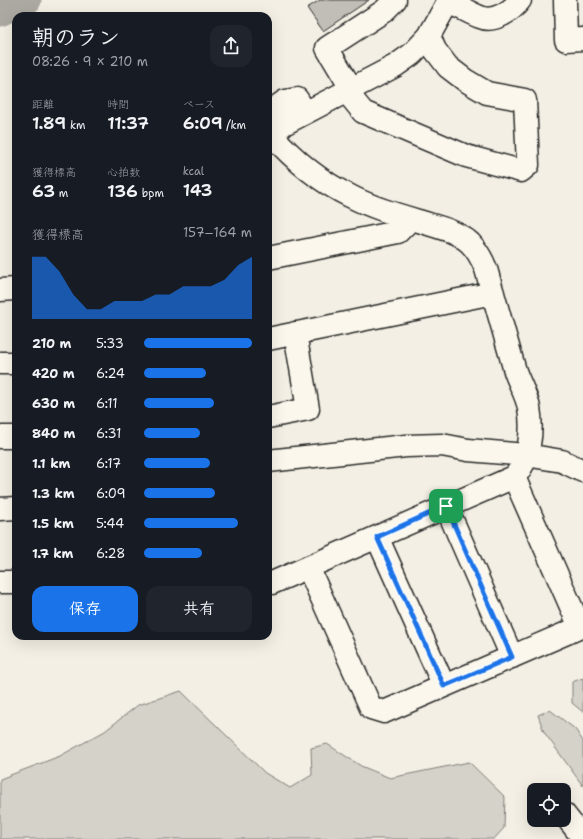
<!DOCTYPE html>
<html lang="ja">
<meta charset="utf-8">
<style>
body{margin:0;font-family:"Shantell Sans","Klee One",sans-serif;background:#20242c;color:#f1f3f6;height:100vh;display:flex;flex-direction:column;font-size:15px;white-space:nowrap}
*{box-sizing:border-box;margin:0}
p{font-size:13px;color:#9ea1a6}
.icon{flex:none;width:22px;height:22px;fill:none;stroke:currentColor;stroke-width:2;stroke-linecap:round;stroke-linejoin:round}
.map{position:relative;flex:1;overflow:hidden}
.sheet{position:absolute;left:12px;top:12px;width:260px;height:628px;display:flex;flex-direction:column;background:#171b24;border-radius:12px;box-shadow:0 4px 16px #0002}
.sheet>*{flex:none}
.controls{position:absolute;left:527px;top:783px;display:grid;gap:8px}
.controls a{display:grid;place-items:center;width:44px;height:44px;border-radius:8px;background:#171b24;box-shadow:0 4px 16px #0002;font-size:20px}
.pin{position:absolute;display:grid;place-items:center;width:34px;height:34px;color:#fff;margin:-17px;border-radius:8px;box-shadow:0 2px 6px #0006}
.round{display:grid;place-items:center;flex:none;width:42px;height:42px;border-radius:12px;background:#20242c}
.overview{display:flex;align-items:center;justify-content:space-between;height:68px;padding:0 20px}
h1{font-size:22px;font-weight:600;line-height:30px}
.stats{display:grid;grid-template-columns:repeat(3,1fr);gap:6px;height:68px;padding:4px 20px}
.stats div{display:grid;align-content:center}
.stats b{font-size:17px;font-weight:600}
.stats small{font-size:11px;font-weight:400}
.stats p{font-size:11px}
.chart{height:112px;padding:8px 20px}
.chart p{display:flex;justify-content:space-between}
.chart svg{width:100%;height:72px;margin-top:4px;fill:#1a73e8;opacity:.7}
.action{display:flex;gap:8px;margin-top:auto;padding:8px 20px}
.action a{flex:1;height:46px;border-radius:12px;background:#1a73e8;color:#fff;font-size:16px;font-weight:600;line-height:46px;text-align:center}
.action a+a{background:#20242c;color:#f1f3f6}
ul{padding:0 20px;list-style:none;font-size:13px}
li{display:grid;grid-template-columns:64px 48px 1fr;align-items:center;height:30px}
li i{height:10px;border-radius:5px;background:#1a73e8}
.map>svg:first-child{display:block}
.green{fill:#d5d2c9;stroke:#807e7a}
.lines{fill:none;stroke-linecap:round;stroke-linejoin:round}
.river{stroke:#aca9a2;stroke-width:27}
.building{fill:#c0beb6;stroke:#2b2b2b}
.minor-casing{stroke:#2b2b2b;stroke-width:25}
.minor{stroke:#fbf7ec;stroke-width:22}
.route-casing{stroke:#fff;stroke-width:8}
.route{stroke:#1a73e8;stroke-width:5}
</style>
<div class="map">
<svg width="583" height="839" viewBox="0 0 583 839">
<rect width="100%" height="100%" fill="#f3efe4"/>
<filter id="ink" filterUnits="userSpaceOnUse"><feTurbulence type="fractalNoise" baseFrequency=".025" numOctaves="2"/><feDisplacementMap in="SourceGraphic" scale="8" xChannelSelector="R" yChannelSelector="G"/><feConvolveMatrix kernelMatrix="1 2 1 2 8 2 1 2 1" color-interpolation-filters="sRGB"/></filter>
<g filter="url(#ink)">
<path class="green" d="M583 678V712L572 703V682Z
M181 691 265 773 290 788 312 775 311 748 327 744 361 766 390 778 469 762 505 797 504 828 494 839H0V779L60 756 105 731 138 705Z
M550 710 575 729 583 741V786L544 732 538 715Z"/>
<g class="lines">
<path class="river" d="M0 13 28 0"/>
</g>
<path class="building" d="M320 0H369L323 31 307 8Z"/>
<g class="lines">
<g class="minor-casing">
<path id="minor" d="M565 0 566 40 583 39
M448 3C460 6 469 13 480 17 494 23 512 11 520 0
M351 88 327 48 384 11 395 0
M346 91 363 112 466 156 521 171 528 165 525 100 487 93 465 80 448 67 435 50 429 36
M268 113 285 101 297 99 305 112
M271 134C293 159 321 182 350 196 373 208 398 215 422 222 438 227 457 231 470 243 477 250 482 259 486 269 496 303 505 337 515 371 519 383 527 396 529 408 533 430 530 461 514 477L272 583
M268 137 284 124 395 66 412 54 429 36 449 0
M268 258 398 232 411 219
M0 290 16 289
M268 339 493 293
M0 363H16
M268 417 308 409 295 333
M0 437H16
M268 461 406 446 442 445 468 450 526 455 562 461 583 471
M514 477 580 627
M446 506 512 657
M0 509 16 508
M377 537 444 686
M308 567 371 708 384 712 583 626
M0 582H16
M564 814 583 838"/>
</g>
<use href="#minor" class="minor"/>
</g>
</g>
<g class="lines" filter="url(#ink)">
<g class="route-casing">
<path id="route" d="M446 506 512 657 444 686 377 537Z"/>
</g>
<use href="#route" class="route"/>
</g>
</svg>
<div class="controls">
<a><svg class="icon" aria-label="locate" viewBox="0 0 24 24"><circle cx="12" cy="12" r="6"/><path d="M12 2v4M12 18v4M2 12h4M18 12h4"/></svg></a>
</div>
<div class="pin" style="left:446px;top:506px;background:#1e9e55"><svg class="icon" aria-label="arrive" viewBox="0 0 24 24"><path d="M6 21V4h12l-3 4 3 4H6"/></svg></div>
<section class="sheet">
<div class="overview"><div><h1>朝のラン</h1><p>08:26 · 9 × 210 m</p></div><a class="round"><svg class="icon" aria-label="share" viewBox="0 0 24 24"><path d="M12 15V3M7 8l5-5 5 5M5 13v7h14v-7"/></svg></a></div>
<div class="stats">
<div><p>距離</p><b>1.89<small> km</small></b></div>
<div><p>時間</p><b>11:37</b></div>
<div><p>ペース</p><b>6:09<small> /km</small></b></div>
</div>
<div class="stats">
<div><p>獲得標高</p><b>63<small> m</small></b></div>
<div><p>心拍数</p><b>136<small> bpm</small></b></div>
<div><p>kcal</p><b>143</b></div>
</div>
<div class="chart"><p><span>獲得標高</span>157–164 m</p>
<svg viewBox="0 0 160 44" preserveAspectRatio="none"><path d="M0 44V6L10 6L20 15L30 29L40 38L50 38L60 33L70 33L80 33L90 29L100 29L110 24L120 24L130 24L140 20L150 11L160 6V44z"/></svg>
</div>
<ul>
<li><b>210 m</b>5:33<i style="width:100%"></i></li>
<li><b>420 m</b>6:24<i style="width:57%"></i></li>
<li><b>630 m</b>6:11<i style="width:65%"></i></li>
<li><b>840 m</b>6:31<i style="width:52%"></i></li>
<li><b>1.1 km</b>6:17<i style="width:61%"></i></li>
<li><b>1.3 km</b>6:09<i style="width:66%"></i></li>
<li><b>1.5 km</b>5:44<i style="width:87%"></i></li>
<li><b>1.7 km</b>6:28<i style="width:54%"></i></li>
</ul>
<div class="action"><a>保存</a><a>共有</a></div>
</section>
</div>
